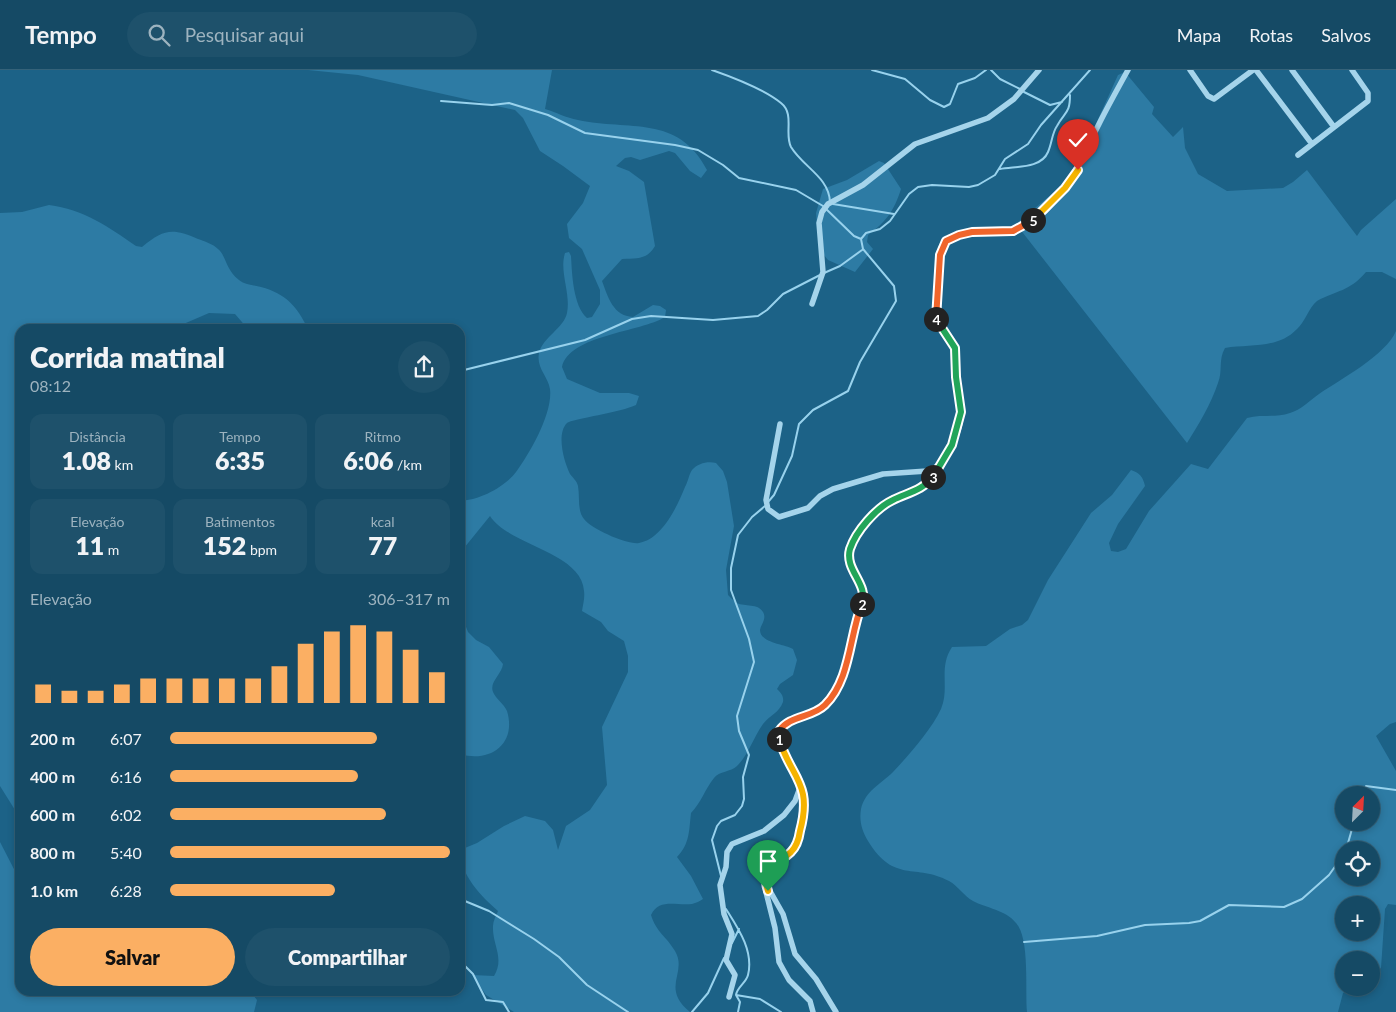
<!DOCTYPE html>
<html lang="pt">
<meta charset="utf-8">
<style>
body{margin:0;font-family:Lato,sans-serif;background:#1e516b;color:#f1f3f6;height:100vh;display:flex;flex-direction:column;font-size:19px;white-space:nowrap}
*{box-sizing:border-box;margin:0}
p{font-size:16px;color:#9db3bf}
.icon{flex:none;width:28px;height:28px;fill:none;stroke:currentColor;stroke-width:2;stroke-linecap:round;stroke-linejoin:round}
.map{position:relative;flex:1;overflow:hidden}
.panel{position:absolute;left:15px;top:254px;width:450px;height:672px;display:flex;flex-direction:column;background:#154a65;border-radius:15px;box-shadow:0 2px 8px #0003,0 0 0 1px #346279}
.panel>*{flex:none}
.needle{width:32px;rotate:24deg}
.buttons{position:absolute;left:1335px;top:716px;display:grid;gap:10px}
.buttons a{display:grid;place-items:center;width:45px;height:45px;border-radius:50%;background:#154a65;box-shadow:0 2px 8px #0003,0 0 0 1px #346279;font-size:25px}
.pin{position:absolute;display:grid;place-items:center;width:42px;height:42px;color:#fff;margin:-51px -21px;border-radius:50% 50% 50% 0;rotate:-45deg;box-shadow:0 0 5px #0007}
.pin .icon{rotate:45deg}
.km{position:absolute;width:25px;height:25px;margin:-12px;border-radius:50%;background:#222;color:#fff;font-size:14px;line-height:25px;text-align:center}
.round{display:grid;place-items:center;flex:none;width:52px;height:52px;border-radius:26px;background:#1e516b}
.head{display:flex;align-items:center;justify-content:space-between;height:85px;padding:0 15px}
h1{font-size:28px;font-weight:800;line-height:38px}
.figures{display:grid;grid-template-columns:repeat(3,1fr);gap:8px;height:85px;padding:5px 15px}
.figures div{display:grid;align-content:center;border-radius:12px;background:#1e516b;text-align:center}
.figures b{font-size:25px;font-weight:800}
.figures small{font-size:14px;font-weight:400}
.figures p{font-size:14px}
.chart{height:140px;padding:10px 15px}
.chart p{display:flex;justify-content:space-between}
.chart svg{width:100%;height:90px;margin-top:5px;stroke:#fbaf63;stroke-width:6}
.primary-button{display:flex;gap:10px;margin-top:auto;padding:10px 15px}
.primary-button a{flex:1;height:58px;border-radius:30px;background:#fbaf63;color:#111;font-size:20px;font-weight:800;line-height:58px;text-align:center}
.primary-button a+a{background:#1e516b;color:#f1f3f6}
ul{padding:0 15px;list-style:none;font-size:16px}
li{display:grid;grid-template-columns:80px 60px 1fr;align-items:center;height:38px}
li i{height:12px;border-radius:6px;background:#fbaf63}
header{display:flex;align-items:center;gap:30px;box-sizing:border-box;height:70px;padding:0 25px;background:#154a65;border-bottom:1px solid #346279}
header strong{font-size:24px}
nav{display:flex;gap:28px;margin-inline-start:auto;font-size:18px}
.search{width:350px;height:45px;background:#1e516b;display:flex;align-items:center;gap:12px;box-sizing:border-box;padding:0 18px;border-radius:28px;color:#9db3bf;font-size:19px}
.map>svg:first-child{display:block}
.green{fill:#2d7ba4;fill-rule:evenodd}
.lines{fill:none;stroke-linecap:round;stroke-linejoin:round}
.stream{stroke:#98d2ed;stroke-width:2}
.minor{stroke:#a5d4eb;stroke-width:5.5}
.split-1-casing{stroke:#fff;stroke-width:10}
.split-2-casing{stroke:#fff;stroke-width:10}
.split-3-casing{stroke:#fff;stroke-width:10}
.split-4-casing{stroke:#fff;stroke-width:10}
.split-5-casing{stroke:#fff;stroke-width:10}
.split-6-casing{stroke:#fff;stroke-width:10}
.split-1{stroke:#f5b400;stroke-width:6}
.split-2{stroke:#f0652b;stroke-width:6}
.split-3{stroke:#22a559;stroke-width:6}
.split-4{stroke:#22a559;stroke-width:6}
.split-5{stroke:#f0652b;stroke-width:6}
.split-6{stroke:#f5b400;stroke-width:6}
</style>
<header>
<strong>Tempo</strong>
<div class="search"><svg class="icon" aria-label="search" viewBox="0 0 24 24"><circle cx="10" cy="10" r="6"/><path d="M15 15l6 6"/></svg>Pesquisar aqui</div>
<nav><a>Mapa</a><a>Rotas</a><a>Salvos</a></nav>
</header>
<div class="map">
<svg width="1396" height="942" viewBox="0 0 1396 942">
<rect width="100%" height="100%" fill="#1c6287"/>
<path class="green" d="M308 0H552L545 39C556 42 566 48 578 50 629 61 678 44 707 100L701 108 690 101 675 83 669 81 640 90 631 87 625 88 616 96 629 101 644 112 655 176C647 190 637 188 622 189L602 211C608 227 613 246 633 247L653 235 660 236 666 240 665 247C641 262 569 265 562 297L567 309 600 323H629L639 326 636 335C622 342 572 349 567 353 556 364 564 392 570 404 573 408 577 411 578 416 580 427 577 441 584 449 591 459 628 475 639 473 662 469 677 437 685 417 688 412 689 404 692 400 698 393 708 391 716 393L723 401 727 412 734 456 726 500 728 525C731 528 734 531 737 533 745 537 758 533 763 542 767 549 761 554 760 560 760 573 784 574 793 579L797 590 793 605 780 614 777 619C781 623 784 626 783 632 779 643 770 645 763 654 753 668 749 684 737 696 731 702 719 701 714 708 705 719 701 733 691 743 689 760 690 774 677 787L691 806 703 829C700 831 696 833 692 834 676 836 659 828 651 845 656 862 667 867 675 881 688 903 660 917 690 942H514L486 925 472 905 494 906C505 888 492 875 493 856 493 851 496 846 498 841 481 826 460 805 460 780L477 773 504 756 525 746 545 751 553 760 558 780 566 756 590 740 607 715 602 657 628 602V586L624 571 608 561 601 552 582 541C583 534 585 528 584 521 582 482 508 475 490 446L460 483V430C477 432 506 416 516 402 530 383 553 343 550 319 548 306 536 298 539 283 543 267 564 258 567 243 571 223 559 202 565 183L569 182 571 186C572 203 573 236 587 248L592 247 600 234V220L582 179 569 168 567 154 583 133 590 116 563 96 540 81 523 48 515 40 358 5Z
M1125 2 1154 37 1152 44 1173 67 1183 57 1185 78 1198 104 1227 121 1283 118 1293 112 1307 100 1357 166 1361 160 1396 129V209L1382 202H1366C1349 222 1337 220 1317 231 1309 237 1305 252 1297 259 1278 279 1250 274 1225 278 1218 290 1223 301 1218 313 1211 334 1199 354 1187 373L1016 154 1072 107 1118 5Z
M879 91 884 93 901 119C894 141 886 152 868 165L867 172 873 179 855 202 828 190 819 179 816 143 823 119 847 110Z
M49 135C83 139 109 157 136 176L142 177C164 159 172 158 198 169 204 171 213 174 218 179 227 187 225 199 239 210 245 215 254 215 261 217 286 224 297 236 308 259H248L235 244 209 243 172 259H20V748L0 716V143L22 142Z
M1396 261V652L1390 654 1376 666 1396 701V835L1388 834 1385 839 1381 898 1371 906V890H1344V918H1351L1343 923 1338 942H1027C1025 921 1030 868 1016 853 1006 840 986 838 973 831 964 826 958 816 949 811 916 793 894 814 868 771 862 761 859 751 861 739 865 721 881 714 893 702 908 686 932 659 941 639 950 618 938 598 952 577L986 576 1010 559 1022 555 1028 550 1048 510 1091 443 1112 425 1131 400C1140 403 1143 407 1145 416L1118 454 1109 473 1111 481 1118 482 1126 479 1149 441 1191 394 1208 399 1247 348C1261 344 1275 348 1290 343 1301 340 1309 331 1319 324 1341 309 1386 285 1396 261ZM1344 725H1371V752H1344ZM1344 780H1371V808H1344ZM1344 835H1371V862H1344Z
M460 520 463 549 468 562 476 570 489 577 503 594C502 604 489 612 493 622 496 629 504 634 507 641 517 674 490 693 460 684Z
M0 772 16 803 20 806V921H250L257 930 254 942H0Z"/>
<g class="lines">
<path class="stream" d="M712 0C732 7 765 20 781 33 795 44 784 64 791 77 803 97 829 107 830 132
M872 0 905 9 930 30 944 37 950 34 958 14 975 8 986 0
M991 0 1000 9 1020 19
M1024 22 1050 35 1062 32
M441 31 492 35 509 33 548 45 585 63 675 75 698 80 723 95 739 108 796 120 823 136 854 166 861 169
M1000 99C1015 96 1041 99 1048 82 1052 73 1052 63 1057 56 1065 41 1070 44 1070 25
M833 134 894 144
M861 169 866 163 880 159 890 151 909 124 918 117 932 115 969 117 978 115 995 105 1005 89 1028 74 1041 55 1090 0
M824 203 840 196 862 180
M460 301 585 270 632 249 651 246 713 250 758 246 767 240 783 224 820 205
M768 432 774 425 792 386 799 354 813 340 848 321 860 292 896 231 894 216 863 179 861 169
M1363 725 1366 716 1396 720
M1346 780 1354 752
M721 806 712 770 717 756 721 751 735 745 742 736 744 729 743 707 749 685 739 661 737 646 754 592 749 569 731 520V498L738 465 752 447 765 436
M460 829 489 841 534 869 559 887 587 915 628 942
M726 839C738 858 754 881 748 905 746 913 737 917 736 925
M1024 872 1097 866 1145 855 1189 853 1200 851 1229 835 1284 837 1302 829 1329 805 1344 784
M732 873 739 859
M460 891 473 904 486 930 503 932 509 942
M736 925 760 929 781 942
M736 925 740 932 738 942
M692 942 708 923 724 888"/>
<path class="minor" d="M1190 0 1208 26 1214 29 1253 0
M1256 0 1312 74
M1292 0 1334 57
M1298 85 1368 31V23L1352 0
M812 234 823 202 819 153 822 142 828 134 863 115 915 74 988 48 1014 29 1039 0
M780 354 766 430 768 439 779 447 808 438 820 426 833 419 883 404 927 401 940 395
M766 822 775 858 779 892 789 910 810 931 813 942
M729 927 735 905 726 890 732 864 724 844 720 815 726 797 727 782 732 774 764 761 784 745 795 731 801 715
M836 942 816 909 795 884 783 844 766 814 767 804 772 796 795 777 804 745 800 710 780 672 778 664C785 644 820 647 834 624 847 602 848 578 854 555 857 546 864 535 864 526 864 507 843 500 851 477 857 460 875 440 890 431 901 425 915 423 925 415 941 404 962 361 961 342 961 329 956 317 955 304 955 295 957 286 955 278 953 267 939 259 935 246L942 177C960 151 999 170 1024 157 1063 135 1080 91 1099 54 1108 36 1118 18 1128 0"/>
</g>
<g class="lines">
<g class="split-1-casing">
<path id="split-1" d="M768 821C760 799 778 794 791 782 796 777 799 768 800 761 813 713 791 708 779 669"/>
</g>
<g class="split-2-casing">
<path id="split-2" d="M779 669V661C790 645 812 648 825 635 851 609 849 566 862 534"/>
</g>
<g class="split-3-casing">
<path id="split-3" d="M862 534C869 514 844 500 850 479 856 461 876 438 893 430 907 423 923 420 933 407"/>
</g>
<g class="split-4-casing">
<path id="split-4" d="M933 407 952 375 961 342 956 307 955 278 936 249"/>
</g>
<g class="split-5-casing">
<path id="split-5" d="M936 249 940 185 946 171 959 165 972 162 1013 161 1033 150"/>
</g>
<g class="split-6-casing">
<path id="split-6" d="M1033 150 1065 118 1078 100"/>
</g>
<use href="#split-1" class="split-1"/>
<use href="#split-2" class="split-2"/>
<use href="#split-3" class="split-3"/>
<use href="#split-4" class="split-4"/>
<use href="#split-5" class="split-5"/>
<use href="#split-6" class="split-6"/>
</g>
</svg>
<div class="buttons">
<a><svg class="needle" viewBox="-14 -14 28 28"><path d="M0-13l5 13h-10z" fill="#e53935"/><path d="M0 13l5-13h-10z" fill="#9db3bf"/></svg></a>
<a><svg class="icon" aria-label="locate" viewBox="0 0 24 24"><circle cx="12" cy="12" r="6"/><path d="M12 2v4M12 18v4M2 12h4M18 12h4"/></svg></a>
<a>+</a>
<a>−</a>
</div>
<div class="pin" style="left:768px;top:821px;background:#1e9e55"><svg class="icon" aria-label="arrive" viewBox="0 0 24 24"><path d="M6 21V4h12l-3 4 3 4H6"/></svg></div>
<div class="pin" style="left:1078px;top:100px;background:#d93025"><svg class="icon" aria-label="check" viewBox="0 0 24 24"><path d="M5 12l5 5 9-10"/></svg></div>
<b class="km" style="left:779px;top:669px">1</b>
<b class="km" style="left:862px;top:534px">2</b>
<b class="km" style="left:933px;top:407px">3</b>
<b class="km" style="left:936px;top:249px">4</b>
<b class="km" style="left:1033px;top:150px">5</b>
<section class="panel">
<div class="head"><div><h1>Corrida matinal</h1><p>08:12</p></div><a class="round"><svg class="icon" aria-label="share" viewBox="0 0 24 24"><path d="M12 15V3M7 8l5-5 5 5M5 13v7h14v-7"/></svg></a></div>
<div class="figures">
<div><p>Distância</p><b>1.08<small> km</small></b></div>
<div><p>Tempo</p><b>6:35</b></div>
<div><p>Ritmo</p><b>6:06<small> /km</small></b></div>
</div>
<div class="figures">
<div><p>Elevação</p><b>11<small> m</small></b></div>
<div><p>Batimentos</p><b>152<small> bpm</small></b></div>
<div><p>kcal</p><b>77</b></div>
</div>
<div class="chart"><p><span>Elevação</span>306–317 m</p>
<svg viewBox="0 0 160 44" preserveAspectRatio="none"><path d="M5 44V35M15 44V38M25 44V38M35 44V35M45 44V32M55 44V32M65 44V32M75 44V32M85 44V32M95 44V26M105 44V15M115 44V9M125 44V6M135 44V9M145 44V18M155 44V29"/></svg>
</div>
<ul>
<li><b>200 m</b>6:07<i style="width:74%"></i></li>
<li><b>400 m</b>6:16<i style="width:67%"></i></li>
<li><b>600 m</b>6:02<i style="width:77%"></i></li>
<li><b>800 m</b>5:40<i style="width:100%"></i></li>
<li><b>1.0 km</b>6:28<i style="width:59%"></i></li>
</ul>
<div class="primary-button"><a>Salvar</a><a>Compartilhar</a></div>
</section>
</div>
